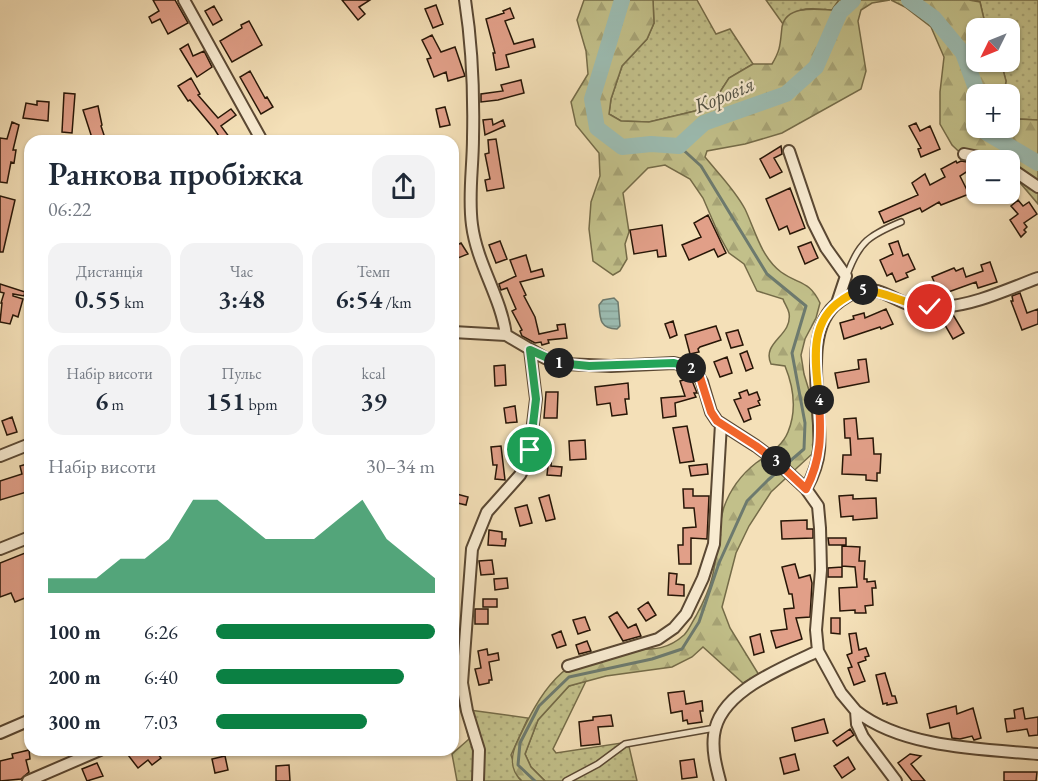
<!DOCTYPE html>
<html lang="uk">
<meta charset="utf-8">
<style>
body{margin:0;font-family:"EB Garamond",serif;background:#f2f2f3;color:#1f2937;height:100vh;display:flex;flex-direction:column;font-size:22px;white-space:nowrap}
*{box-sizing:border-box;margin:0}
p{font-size:20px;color:#747a83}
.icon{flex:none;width:33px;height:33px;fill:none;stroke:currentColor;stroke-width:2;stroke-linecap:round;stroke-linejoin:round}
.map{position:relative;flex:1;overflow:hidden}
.side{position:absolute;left:24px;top:135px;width:435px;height:621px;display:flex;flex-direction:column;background:#fff;border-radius:18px;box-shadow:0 2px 4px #0004}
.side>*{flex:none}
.needle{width:39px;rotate:227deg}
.fabs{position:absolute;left:966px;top:18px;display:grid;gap:12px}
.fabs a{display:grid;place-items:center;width:54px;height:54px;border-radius:12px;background:#fff;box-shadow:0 2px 4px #0004;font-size:30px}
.pin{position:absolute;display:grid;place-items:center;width:51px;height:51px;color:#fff;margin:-26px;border:3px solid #fff;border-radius:50%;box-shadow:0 2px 6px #0007}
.km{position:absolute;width:30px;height:30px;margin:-15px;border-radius:50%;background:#222;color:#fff;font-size:16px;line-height:30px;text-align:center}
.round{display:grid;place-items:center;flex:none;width:63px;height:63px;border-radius:18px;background:#f2f2f3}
.head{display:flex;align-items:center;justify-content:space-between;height:102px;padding:0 24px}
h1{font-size:33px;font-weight:600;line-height:45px}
.metrics{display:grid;grid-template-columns:repeat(3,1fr);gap:9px;height:102px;padding:6px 24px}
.metrics div{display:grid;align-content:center;border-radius:15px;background:#f2f2f3;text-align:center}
.metrics b{font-size:26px;font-weight:600}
.metrics small{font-size:16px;font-weight:400}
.metrics p{font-size:16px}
.chart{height:168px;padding:12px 24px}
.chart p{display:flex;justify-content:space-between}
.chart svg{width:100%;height:108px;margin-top:6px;fill:#0b8043;opacity:.7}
ul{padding:0 24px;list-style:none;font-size:20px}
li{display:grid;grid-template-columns:96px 72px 1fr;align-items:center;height:45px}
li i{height:15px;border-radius:8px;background:#0b8043}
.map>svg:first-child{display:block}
.grass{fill:url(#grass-dots);stroke:#746b48;stroke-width:1.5}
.forest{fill:url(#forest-firs);stroke:#746b48;stroke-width:1.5}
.water{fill:url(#water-rules);stroke:#6d7a6e;stroke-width:1.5}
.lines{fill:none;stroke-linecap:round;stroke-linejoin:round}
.stream{stroke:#6d7a6e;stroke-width:3}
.river{stroke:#9cbdb3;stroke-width:16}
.building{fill:#e19f88;stroke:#271607;stroke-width:1.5}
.lane-casing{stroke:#5a4833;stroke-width:8}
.street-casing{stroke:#5a4833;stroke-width:14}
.lane{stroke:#f8ebd1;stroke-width:5}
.street{stroke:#f8ebd1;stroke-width:10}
.split-1-casing{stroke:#fff;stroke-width:12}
.split-2-casing{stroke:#fff;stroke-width:12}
.split-3-casing{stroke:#fff;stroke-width:12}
.split-4-casing{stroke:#fff;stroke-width:12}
.split-5-casing{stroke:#fff;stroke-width:12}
.split-6-casing{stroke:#fff;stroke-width:12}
.split-1{stroke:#22a559;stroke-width:8}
.split-2{stroke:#22a559;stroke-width:8}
.split-3{stroke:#f0652b;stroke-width:8}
.split-4{stroke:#f0652b;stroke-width:8}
.split-5{stroke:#f5b400;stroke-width:8}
.split-6{stroke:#f5b400;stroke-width:8}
.labels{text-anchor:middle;stroke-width:4.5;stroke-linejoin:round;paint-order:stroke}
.water-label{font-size:21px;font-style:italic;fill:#505043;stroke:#f8ebd1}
</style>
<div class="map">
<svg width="1038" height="781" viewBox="0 0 1038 781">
<defs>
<pattern id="grass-dots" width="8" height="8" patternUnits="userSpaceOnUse" patternTransform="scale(1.5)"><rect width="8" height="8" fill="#c2c08a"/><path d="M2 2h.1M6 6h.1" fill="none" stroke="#a7a476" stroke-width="1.8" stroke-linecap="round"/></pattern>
<pattern id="forest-firs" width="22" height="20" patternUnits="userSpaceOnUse" patternTransform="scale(1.5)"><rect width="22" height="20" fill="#c2c08a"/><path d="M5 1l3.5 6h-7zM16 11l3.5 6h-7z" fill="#a7a476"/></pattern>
<pattern id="water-rules" width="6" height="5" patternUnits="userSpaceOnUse" patternTransform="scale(1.5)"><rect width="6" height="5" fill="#9cbdb3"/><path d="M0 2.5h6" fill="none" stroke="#86a298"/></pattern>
</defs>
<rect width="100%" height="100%" fill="#f4e0b8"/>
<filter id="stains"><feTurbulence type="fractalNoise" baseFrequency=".00333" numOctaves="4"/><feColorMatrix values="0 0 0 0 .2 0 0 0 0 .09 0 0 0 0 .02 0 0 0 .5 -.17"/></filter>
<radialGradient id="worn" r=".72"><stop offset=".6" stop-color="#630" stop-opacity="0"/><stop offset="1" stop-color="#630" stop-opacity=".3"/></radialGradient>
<path class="grass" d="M653 0H697L716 34 730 29 753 64 729 78 715 100 695 111 649 122 621 121 609 114 611 99 622 66 647 39 654 23Z
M766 0H839L832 10C808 9 800 4 783 24Z
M969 0H1038V120L1018 119 1010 110V94H1004L1006 81 1001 62H1010V28H986L980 2Z
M586 681 553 749 556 753 628 742 637 781H545L531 767 525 754 538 720 569 686Z
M462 709 528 718 511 755 519 778 522 781H457L452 754 469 739Z"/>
<path class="forest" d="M584 0H653L654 23 647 39 622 66 611 99 609 114 621 121 649 122 695 111 715 100 729 78 753 64H772C781 49 780 44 782 27 786 5 816 9 832 10L839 0H890L872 3 861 10 858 21 866 71 861 89 782 133 745 144 707 151 705 157C718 173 735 190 745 209 755 230 761 257 781 272 799 285 809 280 820 303L816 318 805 339 801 355 804 374 811 397 814 441 812 454 771 492 749 526 736 553 722 607 730 628 759 675 743 683 703 647 692 657 672 667 606 676 569 686 538 720 525 754 531 767 545 781H522C509 770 511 754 518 740 540 693 563 653 620 650 645 648 663 654 684 635 689 630 692 622 696 616 702 605 709 591 712 578 718 555 717 530 724 507 730 490 742 474 756 463 768 454 782 447 788 432 797 410 794 388 785 366L771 364C761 342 793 336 789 313 788 308 784 303 783 299L757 291 744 264 729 253 719 235 703 198 690 179 665 165 648 168 623 193 629 232 625 244 627 259 620 271 613 275 593 261 589 229 591 202 600 176 599 153 576 125 571 102 588 74 586 51 577 20Z
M891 0H969L980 2 986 28H976V62H1001L1006 81 1004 94H976V128H1010V110L1018 119 1038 120V204L1016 178 1010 176V160H976V167L974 166 952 145 940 124V92L944 57 931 27 905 7Z"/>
<path class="water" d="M614 298 618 302 620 326 617 329C600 329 600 319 599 305L603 300Z"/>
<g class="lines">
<path class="stream" d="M535 781 518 765 520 743 539 706 569 677 652 659 682 649 699 622 719 563 747 501 768 480 804 449 805 423 792 353 806 306 767 274 701 166 679 146"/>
<path class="river" d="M622 0 592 99 597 128 622 147 651 144 679 146 704 123 786 94 816 67 840 12 853 0
M909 0 934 18 963 53 978 94
M982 128V130L1038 163"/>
</g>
<path class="building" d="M153 0H175L188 23 168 34 160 19 152 23 149 17 159 11Z
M342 0H370L359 7 365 14 358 20Z
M436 5 443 24 433 28 425 9Z
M214 6 222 20 213 25 205 11Z
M510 8 514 18 505 21 514 44 533 39 535 47 506 55 509 67 496 70 493 53H495L486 19 504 13 503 11Z
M249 21 262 45 232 62 220 41 242 28 241 25Z
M432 35 441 52 455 47 465 76 448 81 446 72 434 77 427 59 431 58 422 40Z
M188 44 193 56 204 51 212 67 197 77 180 49Z
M250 71 265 98 267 97 273 107 261 114 240 77Z
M191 78 200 94 198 95 218 118 231 109 236 115 221 126 230 138 226 141 222 136 220 138 215 130 190 100 188 101 178 86Z
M521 80 524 93 498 100 481 102V94L503 91 501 85Z
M64 93 75 94 72 133 62 132Z
M37 101 49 102 48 121 23 118 26 103 37 105Z
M98 106 102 125 101 126 106 141H93L83 110Z
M445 107 450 125 440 127 436 109Z
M492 119 493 125 503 120 505 126 485 135 483 120Z
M12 122 19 125 13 150H16L14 163 11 162 7 183 0 182V138L7 139Z
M916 123 920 131 930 126 940 149 921 157 918 149 921 148 909 126Z
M496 139 504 188 487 191 485 180 490 179 485 154 489 153 488 140Z
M781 146 782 154 774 158 782 172 770 178 760 159Z
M956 161 957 163 961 161 967 162 971 169 960 176 969 194 941 205 939 202 922 212 920 208 884 223 879 212 918 195 912 183 925 174 930 185 945 177 941 169Z
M790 188 805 228 790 234 787 226 779 230 766 199Z
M0 196 15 200 3 252H0Z
M1018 200 1023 206 1029 202 1037 214 1024 223 1027 227 1024 230 1026 232 1021 237 1010 220 1018 214 1011 206Z
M708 215 726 253 718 257 714 249 689 260 682 245 701 237 694 223Z
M662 225 666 256 658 257 657 250 634 254 630 230Z
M500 241 507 259 496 263 489 245Z
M898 241 903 256 908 254 915 269 906 273 908 277 896 282 892 273 887 276 880 260 893 254 889 244Z
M811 242 818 258 805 264 798 247Z
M461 243 468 254 453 260V247Z
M526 255 531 272 542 269 544 276 520 282 526 295 524 296 535 317 539 334 558 330 557 325 565 324 567 338 548 340 549 343 542 345 541 342 535 343 522 336 520 331 522 330 512 311 516 309 507 288 501 290 499 284 516 276 510 260Z
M990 262 997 282 978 288 976 282 940 295 932 277 954 268 956 271 963 268 966 277 983 271 981 265Z
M0 284 25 292 24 296 13 294V296L23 299 18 317 13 315 10 324 0 322 2 303H1L4 293 0 292Z
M1020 293 1027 313 1038 309V324L1022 330 1011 301H1013L1012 296Z
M886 309 893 324 881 329 880 327 844 339 840 323 854 319 853 316 864 313 865 318Z
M952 313 964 333 953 339 942 320Z
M673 321 677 335 670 338 665 324Z
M716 326 721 340 700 347 698 349 699 352 690 354 685 335Z
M738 330 743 345 731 348 726 333Z
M747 351 753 368 746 371 740 354Z
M727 357 732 373 720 377 714 362Z
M866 359 869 382 838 388 835 373 859 369 858 360Z
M505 365 506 385 495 386 494 366Z
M691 378 697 393H694L696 397 675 403 676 416 663 418 661 398 685 396 680 381Z
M628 383 629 399H625L627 414 612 416 610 403 597 405 595 387Z
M747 390 749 395 757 392 760 400 758 401 760 405 748 409 751 419 744 422 734 400 741 398 739 393Z
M546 392H558L557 418H544Z
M515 406 517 422 506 423 504 408Z
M12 417 17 432 7 435 2 421Z
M856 418 858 439 873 438 874 454H881L880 473H877V481L866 480V475L842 474 843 455H851L850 438H845L844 419Z
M687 426 694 461 680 463 673 428Z
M585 440 586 459 570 460 569 441Z
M501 446 505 480 495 479 497 465H493L491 447Z
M541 447 552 448 551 466 562 467 561 476 547 475 548 466 539 465Z
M27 464 30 472V491L0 500V481L22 474 20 466Z
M707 464 708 474 691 476 689 466Z
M683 489H693V496H709L707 539 691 538V564H679L678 545H683V528L696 527 694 508H684Z
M453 493 468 497 466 505 453 502Z
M549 495 555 519 546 521 539 498Z
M853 495V499L876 498 877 518 853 520V516L841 517 839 496Z
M527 505 532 523 520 526 515 508Z
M807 520V529H813V538L782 539 781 521Z
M489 530 502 532V539H506L505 546 488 545Z
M828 538H846V545H829Z
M842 546 860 547 859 561H865L864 579H867V582L875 581 876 588H872L873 605 865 606 866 613H855V610L840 611 839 588 857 587 855 567 842 566Z
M30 551V596L15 602 11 593 0 597V563Z
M492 560 494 574 481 575 479 561Z
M795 564 799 578 810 575 812 583 810 617 796 618 802 639 776 648 771 631 787 629 784 609 794 608 792 594H789L782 567Z
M842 567V577H828V568Z
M669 573 677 574 676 584 684 585V596L668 595Z
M507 578 508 588 495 590 494 579Z
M483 599H497V607H483Z
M648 602 656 615 646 621 638 609Z
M475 609H488V624H475Z
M617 612 628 628 636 624 641 636 623 641 609 617Z
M585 617 590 630 578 634 573 620Z
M831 618H840V634L831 633Z
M561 631 566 645 557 648 552 635Z
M856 633 859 650 866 648 869 656 865 657 866 660 858 663 865 681 854 685 848 668 852 667 847 655 852 653 849 634Z
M760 634 764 652 754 655 750 637Z
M587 641 591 651 579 654 576 645Z
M487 649 488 655 498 653 499 660 489 662 492 680H489V683L479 685 475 669 481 668 478 651Z
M885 673 892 696H895L897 703 887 705V703L883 704 876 675Z
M684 691 686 704 702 701 703 711H700L702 722 688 724 687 720 683 721 682 711 671 713 668 693Z
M956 706 957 714 973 708 981 738 974 740 972 736 960 739 952 738 949 723 930 728 927 714Z
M1023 708 1025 719 1038 717V735L1029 736 1027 729 1007 732 1005 719 1015 718 1014 710Z
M611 715 613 726 598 727 600 744 581 746 579 722 593 720V717Z
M824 719 828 733 795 741 792 728Z
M850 729 854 735 837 746 833 741Z
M29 750 30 759 26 760 29 772 21 779 0 781V761L13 758 12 754Z
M135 750H155L161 758 152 765 148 760 138 768 128 755Z
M795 754 799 770 784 774 780 758Z
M910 754 921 756 911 764 925 781H912L898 763Z
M225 756 228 770 215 773 212 759Z
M848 757 855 769 842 778 834 766Z
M694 759 697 777 682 779 680 761Z
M97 763 103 776 87 781 82 769Z
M289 765 290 781H276V766Z
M1004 772H1037L1036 781H1004Z"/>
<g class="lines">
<g class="lane-casing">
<path id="lane" d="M847 275C859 241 870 235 901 222
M566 781 598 764 625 744 715 728"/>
</g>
<g class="street-casing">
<path id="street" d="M184 0 262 141
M465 0C472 45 474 92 473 138 473 167 468 196 472 225 477 264 501 297 506 335
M789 151 813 222 826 248 846 276 837 303
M964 154 994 160
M1010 168 1038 187
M453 332 506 335 545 358 564 364 611 366 674 363 687 366 696 372 702 382 711 412 717 421 756 446 776 461 806 489 818 506 820 528 821 570 816 630 818 651 841 693 856 711 857 724 863 737 896 781
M0 456 30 444
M806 489C813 476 818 464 819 450 823 408 800 329 839 302 845 298 851 293 858 291 877 285 894 300 910 305 920 308 931 308 942 307 975 305 1008 289 1038 278
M0 549 30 537
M568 666 658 639 674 628 686 614 703 578 714 544 721 424
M856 711C903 748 981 749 1038 754
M0 733 30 720
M28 781 100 750
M478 781 479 750 467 711 462 683 472 549 487 512 520 475 529 457 536 399 530 350
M720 781C716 766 712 751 714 735 719 691 783 668 818 651"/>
</g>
<use href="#lane" class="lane"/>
<use href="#street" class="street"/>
</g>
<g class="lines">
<g class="split-1-casing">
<path id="split-1" d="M530 450 536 399 530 350 559 363"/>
</g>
<g class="split-2-casing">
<path id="split-2" d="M559 363 589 366 674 363 691 368"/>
</g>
<g class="split-3-casing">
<path id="split-3" d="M691 368 700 377 711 412 717 421 756 446 776 461"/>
</g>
<g class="split-4-casing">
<path id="split-4" d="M776 461 806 489C822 458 821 433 819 400"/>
</g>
<g class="split-5-casing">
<path id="split-5" d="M819 400C816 364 807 323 842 300 848 296 855 291 863 290"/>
</g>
<g class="split-6-casing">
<path id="split-6" d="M863 290C887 291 906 306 930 307"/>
</g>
<use href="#split-1" class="split-1"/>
<use href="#split-2" class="split-2"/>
<use href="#split-3" class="split-3"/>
<use href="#split-4" class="split-4"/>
<use href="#split-5" class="split-5"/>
<use href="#split-6" class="split-6"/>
</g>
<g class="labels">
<g class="water-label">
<text transform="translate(724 95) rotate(-23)" y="7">Коровія</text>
</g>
</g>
<rect width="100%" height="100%" filter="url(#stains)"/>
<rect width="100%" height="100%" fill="url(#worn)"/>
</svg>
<div class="fabs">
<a><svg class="needle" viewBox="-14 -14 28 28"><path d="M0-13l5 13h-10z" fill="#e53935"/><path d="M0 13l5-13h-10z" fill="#747a83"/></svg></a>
<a>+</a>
<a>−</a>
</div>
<div class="pin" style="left:530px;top:450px;background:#1e9e55"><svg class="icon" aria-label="arrive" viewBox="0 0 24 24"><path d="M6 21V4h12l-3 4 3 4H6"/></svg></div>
<div class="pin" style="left:930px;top:307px;background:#d93025"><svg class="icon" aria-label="check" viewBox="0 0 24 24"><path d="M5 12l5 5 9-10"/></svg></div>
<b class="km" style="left:559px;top:363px">1</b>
<b class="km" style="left:691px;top:368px">2</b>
<b class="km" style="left:776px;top:461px">3</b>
<b class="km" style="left:819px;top:400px">4</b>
<b class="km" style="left:863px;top:290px">5</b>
<section class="side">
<div class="head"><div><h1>Ранкова пробіжка</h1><p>06:22</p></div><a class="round"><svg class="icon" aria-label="share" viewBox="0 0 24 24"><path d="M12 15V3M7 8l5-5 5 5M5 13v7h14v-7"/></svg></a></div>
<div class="metrics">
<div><p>Дистанція</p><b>0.55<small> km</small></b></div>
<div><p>Час</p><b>3:48</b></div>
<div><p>Темп</p><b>6:54<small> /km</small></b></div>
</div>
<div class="metrics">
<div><p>Набір висоти</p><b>6<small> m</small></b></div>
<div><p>Пульс</p><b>151<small> bpm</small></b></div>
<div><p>kcal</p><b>39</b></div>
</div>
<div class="chart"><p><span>Набір висоти</span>30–34 m</p>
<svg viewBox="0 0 160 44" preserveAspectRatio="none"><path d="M0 44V38L10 38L20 38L30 30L40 30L50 22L60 6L70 6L80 14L90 22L100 22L110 22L120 14L130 6L140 22L150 30L160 38V44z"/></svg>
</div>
<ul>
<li><b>100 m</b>6:26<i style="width:100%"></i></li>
<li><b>200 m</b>6:40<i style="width:86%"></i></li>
<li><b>300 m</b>7:03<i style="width:69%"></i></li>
</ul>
</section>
</div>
